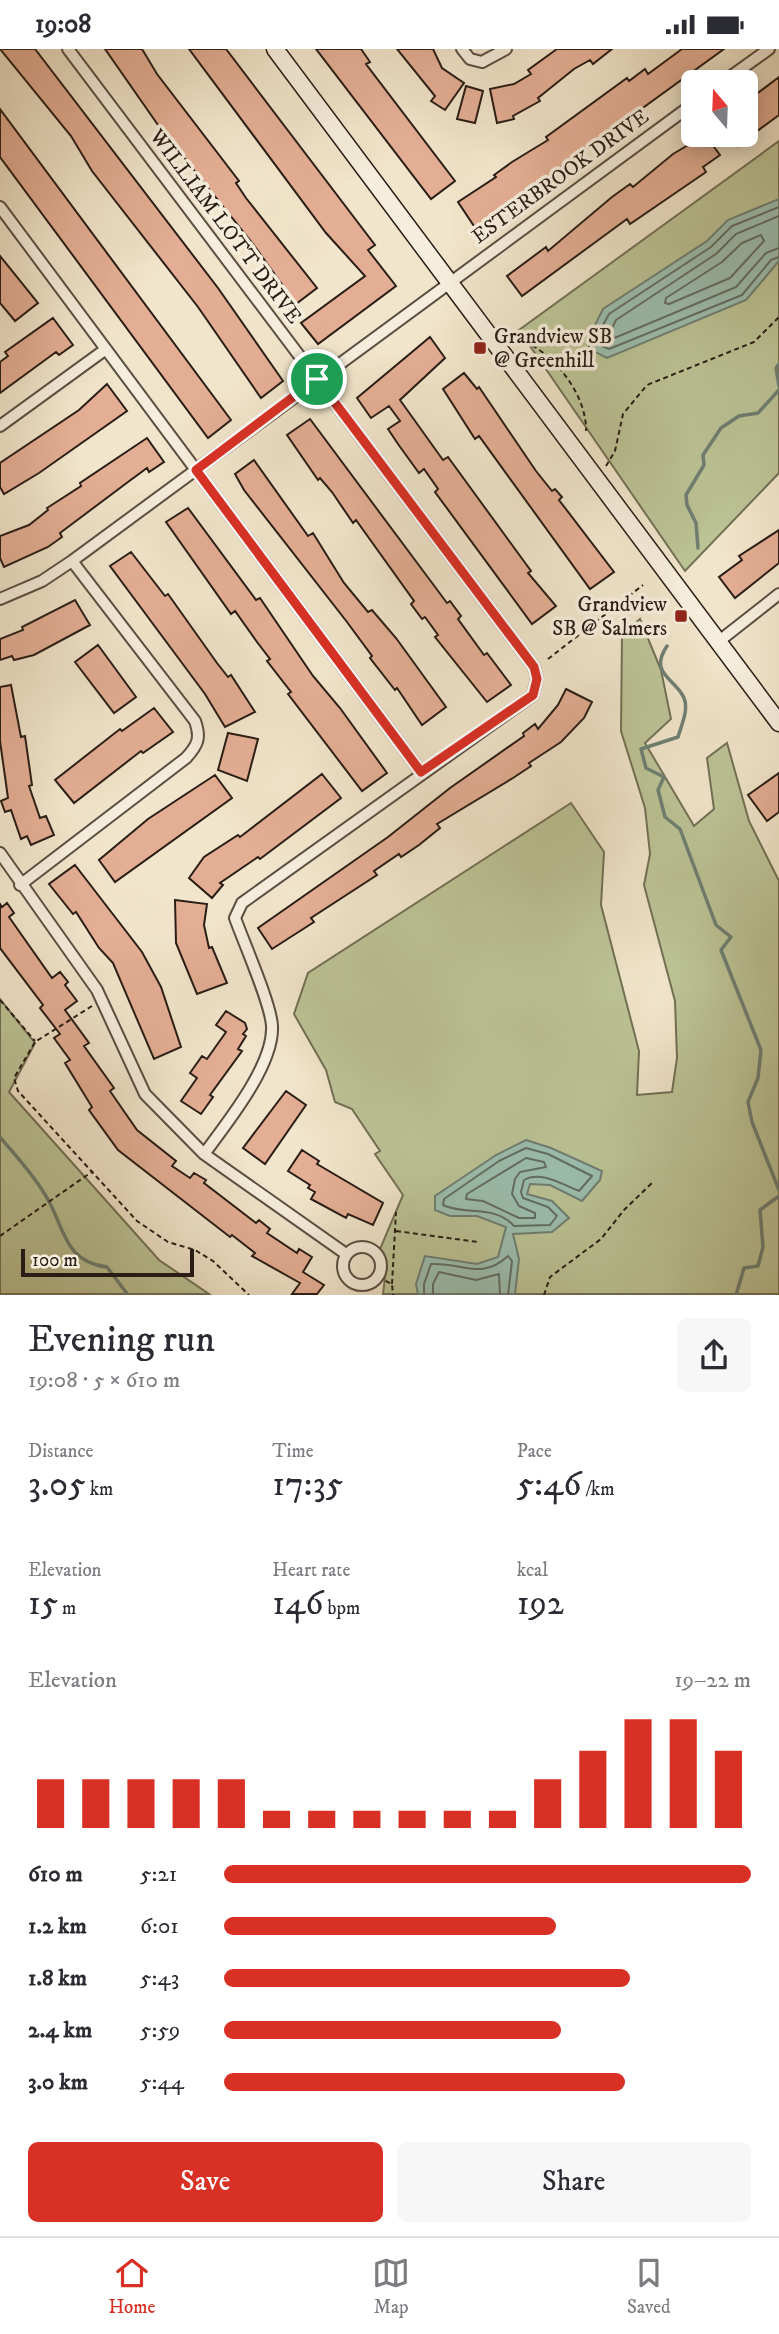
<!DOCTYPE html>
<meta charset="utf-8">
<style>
body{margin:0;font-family:"IM FELL DW Pica",serif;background:#f7f7f7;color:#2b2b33;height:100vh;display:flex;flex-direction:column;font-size:26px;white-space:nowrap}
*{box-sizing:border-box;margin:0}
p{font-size:23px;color:#7c7c81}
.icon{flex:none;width:38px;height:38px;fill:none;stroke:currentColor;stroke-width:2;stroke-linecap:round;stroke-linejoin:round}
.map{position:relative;height:1246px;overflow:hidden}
.sheet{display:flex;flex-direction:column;background:#fff;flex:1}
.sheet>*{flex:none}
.needle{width:46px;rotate:341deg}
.fabs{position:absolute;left:681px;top:21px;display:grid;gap:14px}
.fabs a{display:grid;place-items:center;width:77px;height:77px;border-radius:10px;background:#fff;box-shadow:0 4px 18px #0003;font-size:35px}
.scale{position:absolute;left:21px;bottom:18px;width:173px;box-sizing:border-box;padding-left:7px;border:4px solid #291d16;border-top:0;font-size:19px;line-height:24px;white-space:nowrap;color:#291d16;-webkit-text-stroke:5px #f6eedd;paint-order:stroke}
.pin{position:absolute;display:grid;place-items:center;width:60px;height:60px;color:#fff;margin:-30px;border:4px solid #fff;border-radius:50%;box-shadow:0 2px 7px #0007}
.round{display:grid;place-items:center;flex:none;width:74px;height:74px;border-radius:10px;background:#f7f7f7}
.overview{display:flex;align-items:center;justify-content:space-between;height:119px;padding:0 28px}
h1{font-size:38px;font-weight:600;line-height:52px}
.metrics{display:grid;grid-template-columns:repeat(3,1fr);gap:10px;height:119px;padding:7px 28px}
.metrics div{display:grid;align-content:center}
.metrics b{font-size:35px;font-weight:600}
.metrics small{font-size:19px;font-weight:400}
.metrics p{font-size:19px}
.chart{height:196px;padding:14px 28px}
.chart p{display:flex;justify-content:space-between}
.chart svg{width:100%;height:126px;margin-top:7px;stroke:#d93025;stroke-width:6}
.cta{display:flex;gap:14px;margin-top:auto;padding:14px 28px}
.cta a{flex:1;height:80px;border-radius:10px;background:#d93025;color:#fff;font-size:28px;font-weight:600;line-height:80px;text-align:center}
.cta a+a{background:#f7f7f7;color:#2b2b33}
ul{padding:0 28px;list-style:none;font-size:23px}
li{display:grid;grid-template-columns:112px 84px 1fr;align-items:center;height:52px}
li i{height:18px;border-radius:9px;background:#d93025}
.status{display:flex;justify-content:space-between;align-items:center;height:49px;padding:0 35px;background:#fff;direction:ltr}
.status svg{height:19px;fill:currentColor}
.menu{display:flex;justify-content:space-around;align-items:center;height:98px;border-top:2px solid #e1e1e2;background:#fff;font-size:19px;color:#7c7c81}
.menu a{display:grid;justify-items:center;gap:4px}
.menu .current{color:#d93025}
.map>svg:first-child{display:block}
.green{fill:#bcc496;stroke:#727056;stroke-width:2}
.water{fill:#9cc0b1;stroke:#6e7f73;stroke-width:2}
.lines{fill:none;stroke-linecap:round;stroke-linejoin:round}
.shore{stroke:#626e64;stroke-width:2}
.stream{stroke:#6e7f73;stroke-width:3.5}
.building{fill:#e4ae94;stroke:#291d16;stroke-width:2}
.street-casing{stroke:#5b4f43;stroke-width:14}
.secondary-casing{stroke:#291d16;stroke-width:19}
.path{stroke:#291d16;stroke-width:2;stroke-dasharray:5 3.5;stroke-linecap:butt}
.street{stroke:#f6eedd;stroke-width:10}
.secondary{stroke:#f6eedd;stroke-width:16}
.route-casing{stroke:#fff;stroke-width:14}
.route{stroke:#d93025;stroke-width:9}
.poi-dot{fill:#8f2418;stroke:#f6eedd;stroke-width:2.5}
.labels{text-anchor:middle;stroke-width:7;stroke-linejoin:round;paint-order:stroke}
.street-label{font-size:21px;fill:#291d16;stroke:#f6eedd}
.poi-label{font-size:21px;fill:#291d16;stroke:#f6eedd;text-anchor:start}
</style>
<div class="status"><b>19:08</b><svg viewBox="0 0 49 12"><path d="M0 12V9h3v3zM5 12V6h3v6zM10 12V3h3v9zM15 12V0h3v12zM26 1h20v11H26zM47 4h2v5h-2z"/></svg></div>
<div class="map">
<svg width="779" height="1246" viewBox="0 0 779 1246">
<rect width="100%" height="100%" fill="#f1e5cb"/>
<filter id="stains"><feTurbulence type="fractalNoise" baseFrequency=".00286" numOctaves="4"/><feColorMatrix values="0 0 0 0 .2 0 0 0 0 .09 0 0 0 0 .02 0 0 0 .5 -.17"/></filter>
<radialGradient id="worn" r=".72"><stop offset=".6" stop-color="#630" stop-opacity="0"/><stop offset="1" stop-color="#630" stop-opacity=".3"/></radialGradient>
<path class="green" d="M779 92V424L685 522 519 281Z
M640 570 661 621 671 670 645 694 694 777 714 760 707 709 727 694 749 772 779 832V1245H383L386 1221 380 1200 403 1146 375 1105 380 1102 352 1060 335 1053 326 1021 294 965 308 924 571 754 604 803 601 856 639 1002 637 1046 672 1043 677 1009 675 952 644 836 650 805 645 759 621 682 622 586Z
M0 950 35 994 9 1043 159 1211 209 1245H0Z"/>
<path class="water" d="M779 150V212L746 251 607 309 589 300 590 286 603 260 707 192 728 171Z
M526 1091 551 1099 602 1122 600 1131 582 1152 550 1136 530 1135 527 1145 552 1152 569 1169 552 1183 513 1185 519 1210 515 1245H418L416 1235 425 1207 477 1215 498 1208 506 1178 477 1167H450L435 1161V1147L496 1106Z"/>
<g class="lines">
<path class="shore" d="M779 158 732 177 711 198 609 265 597 287V295L609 300 742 246 771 211 779 208
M779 167 736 185 716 205 616 271 608 288 612 290 736 238 766 204 779 199
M761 186 764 192 730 229 669 255 665 254 666 249 722 213 742 194Z
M526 1099 548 1105 592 1127 579 1142C563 1136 541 1121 524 1131L521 1143 523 1149 548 1158 557 1167 550 1176 514 1177C494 1155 465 1167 443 1156L444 1150 499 1112Z
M526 1109 544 1113 546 1118 520 1123 515 1130 512 1145 519 1157 535 1164V1169H519L483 1152 466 1150 467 1145Z
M424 1246V1235L431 1215C462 1213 481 1232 508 1207L512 1212 508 1246
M433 1246V1235L439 1223 476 1231 499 1225 500 1246"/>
<path class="stream" d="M779 315 776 319 779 337
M698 499 696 474 687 456 686 446 704 416 703 406 721 379 739 367 758 364 779 341
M667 597C648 625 676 630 684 649 689 661 681 677 678 688L641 700 646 719 664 728 658 741 665 768 680 780 716 876 731 888 721 901 761 1001 758 1029 748 1053 752 1073 779 1141
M0 1088C15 1106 32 1124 44 1144 65 1175 61 1212 107 1218L128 1246
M736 1246 744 1219 758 1217 763 1198 760 1161 779 1147"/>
</g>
<path class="building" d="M0 0H35L218 239 283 332 261 349 198 258 92 122 71 87Z
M105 0H142L157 25 239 132 236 134 246 149 317 239 296 255 253 195 158 76Z
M189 0H226L375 196 368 201 396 237 318 295 301 274 365 227 326 184Z
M316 0H361L370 13 366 15 455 132 431 150Z
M397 0H433L442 19 464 34 445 61 431 52 435 47Z
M557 0H612L593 15 590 11 574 20 538 49 540 52 513 67 514 70 497 74 490 40 514 35 531 25 528 21Z
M682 0H724L476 180 458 153 496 128 494 126 512 113 548 91 546 88 627 29 629 32 645 20 648 25Z
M779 28V66L737 97 729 86H746V53Z
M466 37 483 42 475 74 457 70Z
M0 60 231 371 208 389 0 108Z
M705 86 720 106 703 118 706 123 630 175 627 170 522 247 507 227 546 198 548 202 612 148 630 135 633 138 673 105Z
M0 207 38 254 15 272 0 254Z
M53 269 73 296 59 306 56 303 0 344V313L8 307 5 303Z
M430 288 445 309 400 351 443 411 448 408 531 522 528 524 556 557 532 575 435 443 438 440 424 420 419 424 398 395 388 380 400 372 389 357 371 369 357 349Z
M464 324 477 340 479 338 536 422 552 442 555 440 562 448 559 451 614 523 590 540 479 387 475 390 443 340Z
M107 335 127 362 39 424 4 445 0 438V414L79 361Z
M310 370 447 554 450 552 461 567 458 570 484 606 487 604 511 636 487 653 435 588 438 586 425 568 422 570 411 555 414 552 356 471 353 474 332 443 320 429 318 431 287 386Z
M147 389 164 413 149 423 147 419 128 433 60 484 62 488 48 498 4 518 0 509V487L29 476 48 461 47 459 81 437 80 434Z
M254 411 308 487 313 484 344 534 368 563 372 561 396 589 446 658 422 676 397 639 395 641 370 609 372 607 347 573 244 441 235 425Z
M188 459 256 551 260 549 313 627 340 659 387 724 362 742 288 645 291 643 267 612 270 610 257 593 235 562 231 565 166 473Z
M779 481V514L735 549 719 528 742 511 739 507Z
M131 503 165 547 168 545 217 614 228 628 231 626 255 663 225 678 205 645 110 517Z
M75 551 90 576 34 606 14 611 12 607 0 611V590L23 581 22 578Z
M98 596 136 648 114 664 75 613Z
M11 636 21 688 25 687 32 736 29 737 40 769 46 767 54 786 31 796 27 787 21 790 11 761 5 763 1 752 8 749 0 692V638Z
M566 640 592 653 584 669 561 693 529 714 531 717 513 729 437 775 440 779 419 796 401 808 399 805 374 822 377 826 311 869 314 873 272 900 258 879 388 788 450 739 524 687 523 684 535 675 538 680 558 656Z
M154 659 173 683 143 704 141 702 74 754 55 731 120 680 122 682Z
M228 684 258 690 247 732 218 721Z
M779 724V763L767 772 748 746Z
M322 725 341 749 260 810 258 808 220 834 223 836 212 849 189 829 204 808 238 786 240 788Z
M215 726 232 749 115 833 99 811 148 770Z
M75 816 142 903 161 938 181 998 154 1010 113 914 99 899 76 863 73 865 49 835Z
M175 851 207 855 204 876 209 899 212 898 227 934 197 945 176 894Z
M7 854 14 864 9 868 52 929 60 923 68 933 65 936 77 952 65 961 89 994 84 997 114 1039 110 1042 137 1081 176 1112 172 1117 190 1129 194 1124 206 1131 204 1134 256 1174 259 1171 270 1180 267 1184 297 1204 299 1200 312 1208 303 1223 324 1236 317 1245H292L300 1234 252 1207 255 1204 232 1186 230 1188 118 1101 89 1061 92 1058 65 1014 70 1011 54 989 60 985 40 959 43 956 0 899V855L2 858Z
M226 962 245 974 247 980 243 985 246 987 238 1000 242 1002 210 1046 213 1048 201 1065 181 1052 197 1029 190 1024 202 1007 207 1010 226 983 216 976Z
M286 1042 306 1056 265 1115 243 1099Z
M302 1101 319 1112 317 1115 383 1154 373 1176 348 1165 346 1169 311 1150 315 1143 308 1139 310 1136 288 1122Z"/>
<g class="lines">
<g class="street-casing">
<path id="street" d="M68 0 534 618 537 630 533 646 242 854 235 869C244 894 271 955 272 977 274 1016 227 1074 204 1105
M462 0 470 10 482 13 506 0
M723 33 769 0
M0 158 421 723
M0 377 106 300
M0 550 42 532 72 512 693 55
M718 593 779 545
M0 804 97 941 145 1045 204 1105 346 1205
M20 836 186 709C198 696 201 689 195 672L72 512
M343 1217a19 19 0 1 1 38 0a19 19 0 1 1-38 0Z"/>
</g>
<g class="secondary-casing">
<path id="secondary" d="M275 0 779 674"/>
</g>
<path class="path" d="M517 289C551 301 587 344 586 382
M606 417 615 402 623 365 647 336 754 293 779 268
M548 610 643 536
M0 951 35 992
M92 957 35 993 14 1029 18 1042 137 1172 168 1193 195 1201 213 1212 249 1246
M396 1182 478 1193
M0 1187 93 1122
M378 1228 392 1235 393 1246
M392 1235 396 1163
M544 1246 550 1228 601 1190 624 1161 652 1134"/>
<use href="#street" class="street"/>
<use href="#secondary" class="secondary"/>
</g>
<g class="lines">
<g class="route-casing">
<path id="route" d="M317 330 534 618 537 630 533 646 421 723 196 421Z"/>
</g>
<use href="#route" class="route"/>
</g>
<g class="poi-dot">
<rect x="473" y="292" width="14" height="14" rx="3.5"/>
<rect x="674" y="560" width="14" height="14" rx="3.5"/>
</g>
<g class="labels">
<g class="street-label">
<text transform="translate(560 127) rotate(-36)" y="7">ESTERBROOK DRIVE</text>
<text transform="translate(226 177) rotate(53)" y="7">WILLIAM LOTT DRIVE</text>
</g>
<g class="poi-label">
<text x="494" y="294">Grandview SB<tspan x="494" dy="24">@ Greenhill</tspan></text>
<text x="667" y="562" text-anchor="end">Grandview<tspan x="667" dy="24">SB @ Salmers</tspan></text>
</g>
</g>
<rect width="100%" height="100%" filter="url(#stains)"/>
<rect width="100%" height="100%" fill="url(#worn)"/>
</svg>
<div class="fabs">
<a><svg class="needle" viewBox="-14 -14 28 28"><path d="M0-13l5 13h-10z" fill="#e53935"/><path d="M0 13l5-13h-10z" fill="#7c7c81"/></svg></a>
</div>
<div class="scale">100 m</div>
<div class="pin" style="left:317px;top:330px;background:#1e9e55"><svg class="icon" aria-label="arrive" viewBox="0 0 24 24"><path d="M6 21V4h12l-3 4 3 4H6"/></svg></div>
</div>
<section class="sheet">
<div class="overview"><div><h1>Evening run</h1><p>19:08 · 5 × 610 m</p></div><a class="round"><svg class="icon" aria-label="share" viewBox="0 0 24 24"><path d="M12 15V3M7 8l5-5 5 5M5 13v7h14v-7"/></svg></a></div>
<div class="metrics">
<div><p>Distance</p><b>3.05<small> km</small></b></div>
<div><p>Time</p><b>17:35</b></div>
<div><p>Pace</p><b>5:46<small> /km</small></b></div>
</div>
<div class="metrics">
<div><p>Elevation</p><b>15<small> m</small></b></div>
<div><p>Heart rate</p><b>146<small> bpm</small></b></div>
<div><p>kcal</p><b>192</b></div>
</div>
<div class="chart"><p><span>Elevation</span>19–22 m</p>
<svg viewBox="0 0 160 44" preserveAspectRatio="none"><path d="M5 44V27M15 44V27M25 44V27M35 44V27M45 44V27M55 44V38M65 44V38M75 44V38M85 44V38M95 44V38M105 44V38M115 44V27M125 44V17M135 44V6M145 44V6M155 44V17"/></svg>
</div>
<ul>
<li><b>610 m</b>5:21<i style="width:100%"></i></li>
<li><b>1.2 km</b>6:01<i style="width:63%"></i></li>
<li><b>1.8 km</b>5:43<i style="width:77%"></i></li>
<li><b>2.4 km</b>5:59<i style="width:64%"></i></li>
<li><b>3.0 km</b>5:44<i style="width:76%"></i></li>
</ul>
<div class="cta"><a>Save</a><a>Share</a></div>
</section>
<nav class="menu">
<a class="current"><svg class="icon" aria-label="home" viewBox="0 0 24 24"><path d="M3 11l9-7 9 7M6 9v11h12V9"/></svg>Home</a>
<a><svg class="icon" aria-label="map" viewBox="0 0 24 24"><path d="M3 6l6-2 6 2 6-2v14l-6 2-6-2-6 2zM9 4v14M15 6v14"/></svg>Map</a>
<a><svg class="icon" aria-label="saved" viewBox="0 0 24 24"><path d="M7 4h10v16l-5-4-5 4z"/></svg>Saved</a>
</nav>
